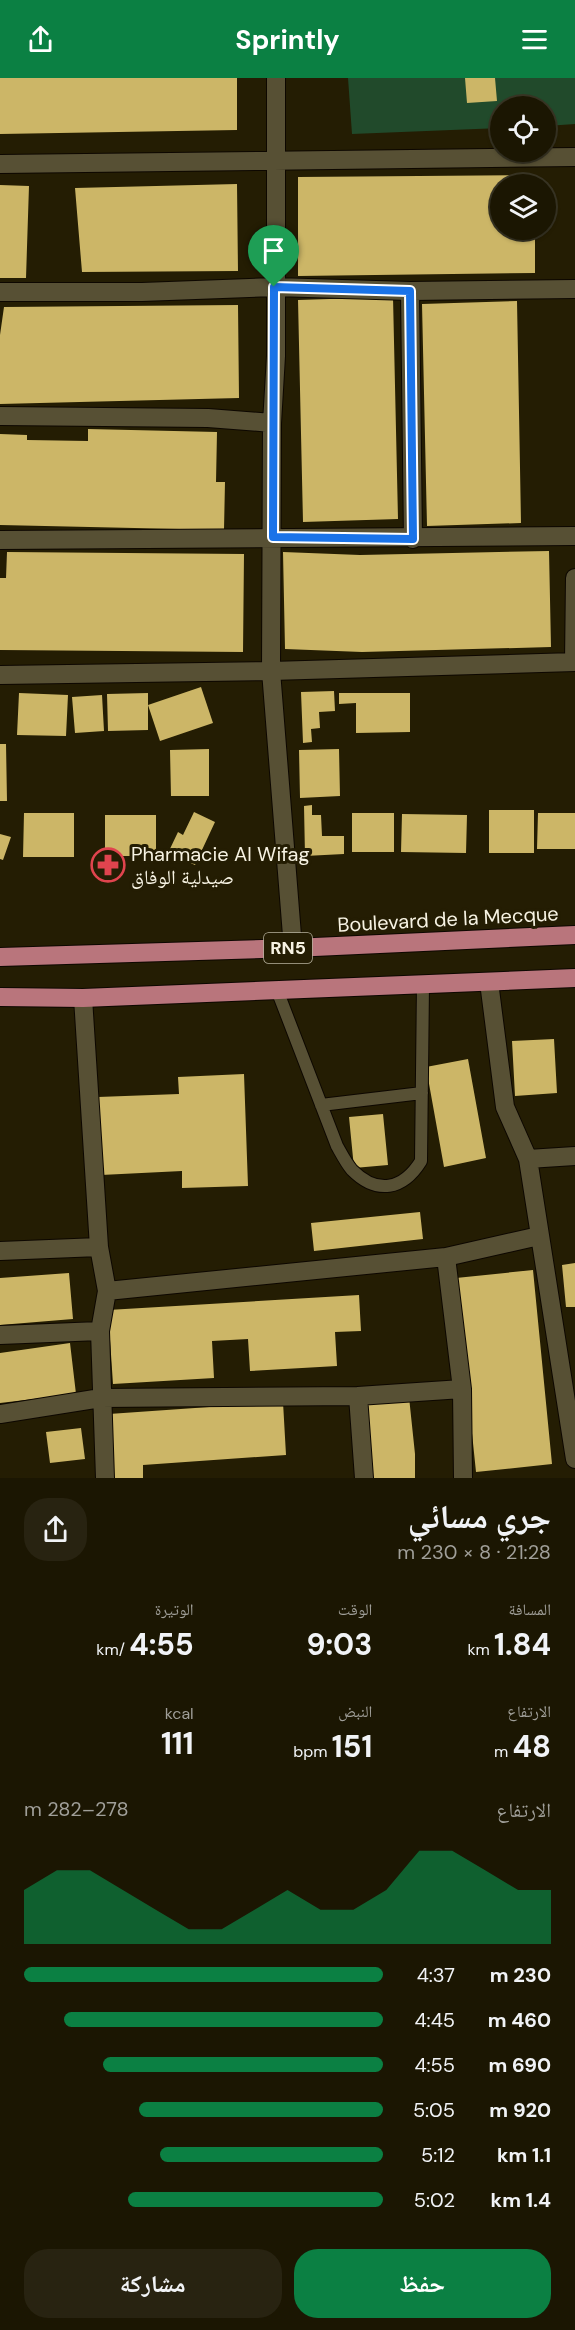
<!DOCTYPE html>
<html lang="ar">
<meta charset="utf-8">
<style>
body{margin:0;font-family:"DM Sans","Noto Naskh Arabic",sans-serif;background:#282311;color:#f1f3f6;direction:rtl;height:100vh;display:flex;flex-direction:column;font-size:22px;white-space:nowrap}
*{box-sizing:border-box;margin:0}
p{font-size:20px;color:#a09f99}
.icon{flex:none;width:33px;height:33px;fill:none;stroke:currentColor;stroke-width:2;stroke-linecap:round;stroke-linejoin:round}
.map{position:relative;height:1400px;overflow:hidden;direction:ltr}
.side{display:flex;flex-direction:column;background:#1b1602;flex:1}
.side>*{flex:none}
.controls{position:absolute;left:490px;top:18px;display:grid;gap:12px}
.controls a{display:grid;place-items:center;width:66px;height:66px;border-radius:50%;background:#1b1602;box-shadow:0 2px 4px #0004,0 0 0 2px #393524;font-size:30px}
.pin{position:absolute;display:grid;place-items:center;width:51px;height:51px;color:#fff;margin:-62px -26px;border-radius:50% 50% 50% 0;rotate:-45deg;box-shadow:0 0 6px #0007}
.pin .icon{rotate:45deg}
.round{display:grid;place-items:center;flex:none;width:63px;height:63px;border-radius:24px;background:#282311}
.overview{display:flex;align-items:center;justify-content:space-between;height:102px;padding:0 24px}
h1{font-size:33px;font-weight:700;line-height:45px}
.figures{display:grid;grid-template-columns:repeat(3,1fr);gap:9px;height:102px;padding:6px 24px}
.figures div{display:grid;align-content:center}
.figures b{font-size:30px;font-weight:700}
.figures small{font-size:16px;font-weight:400}
.figures p{font-size:16px}
.chart{height:168px;padding:12px 24px}
.chart p{display:flex;justify-content:space-between}
.chart svg{width:100%;height:108px;margin-top:6px;fill:#0b8043;opacity:.7}
.primary-button{display:flex;gap:12px;margin-top:auto;padding:12px 24px}
.primary-button a{flex:1;height:69px;border-radius:24px;background:#0b8043;color:#fff;font-size:24px;font-weight:700;line-height:69px;text-align:center}
.primary-button a+a{background:#282311;color:#f1f3f6}
ul{padding:0 24px;list-style:none;font-size:20px}
li{display:grid;grid-template-columns:96px 72px 1fr;align-items:center;height:45px}
li i{height:15px;border-radius:8px;background:#0b8043}
header{display:flex;justify-content:space-between;align-items:center;height:78px;padding:0 24px;background:#0b8043;color:#fff;font-size:27px;font-weight:700}
.map>svg:first-child{display:block}
.green{fill:#214a2b}
.building{fill:#ccb667}
.lines{fill:none;stroke-linecap:round;stroke-linejoin:round}
.lane-casing{stroke:#0d0700;stroke-width:14}
.street-casing{stroke:#0d0700;stroke-width:20}
.primary-casing{stroke:#0d0700;stroke-width:20}
.lane{stroke:#575034;stroke-width:12}
.street{stroke:#575034;stroke-width:18}
.primary{stroke:#b9757c;stroke-width:18}
.route-casing{stroke:#fff;stroke-width:12}
.route{stroke:#1a73e8;stroke-width:8}
.labels{text-anchor:middle;stroke-width:6;stroke-linejoin:round;paint-order:stroke}
.shield{fill:#241d03;stroke:#b8b3a0;stroke-width:1.5}
.shield-label{font-size:18px;font-weight:bold;fill:#f7f3e3}
.poi-label{font-size:20px;fill:#f7f3e3;stroke:#241d03;text-anchor:start}
.street-label{font-size:20px;fill:#f7f3e3;stroke:#241d03}
</style>
<header><svg class="icon" aria-label="menu" viewBox="0 0 24 24"><path d="M4 6h16M4 12h16M4 18h16"/></svg>Sprintly<svg class="icon" aria-label="share" viewBox="0 0 24 24"><path d="M12 15V3M7 8l5-5 5 5M5 13v7h14v-7"/></svg></header>
<div class="map">
<svg width="575" height="1400" viewBox="0 0 575 1400">
<rect width="100%" height="100%" fill="#241d03"/>
<path class="green" d="M348 0H575V46L546 48V28H501V50L352 56Z"/>
<path class="building" d="M0 0H237V52L0 56Z
M465 0H495L497 23 467 25Z
M535 97V106H501V152H535V195L298 198V99Z
M237 106 238 193 82 194 75 110Z
M0 107 29 108 26 200H0Z
M393 219 398 441 303 444 298 222Z
M517 223 521 445 427 448 422 226Z
M238 227 239 320 0 326V257L4 229Z
M88 351 217 354 216 404H225L224 452 0 447V356L27 357V362L88 363Z
M549 473 551 569 362 574 285 571 283 474 360 477Z
M7 474 244 476 243 574 0 572V500H6Z
M201 609 213 645 160 663 148 627Z
M334 613 335 633 319 634 320 650 311 651 312 664 303 665 301 614Z
M19 615 68 617 66 658 17 657Z
M148 615V652L108 653 107 616Z
M339 615H410V654L356 655V625L339 626Z
M102 617 104 653 75 655 72 619Z
M0 666H6L7 723H0Z
M209 671V718H171L170 672Z
M339 671 340 718 300 720 299 672Z
M312 727V737H321L322 758H344V776L305 778 304 728Z
M489 732H534V775H489Z
M194 734 215 744 195 787 168 775 178 754 183 757Z
M24 735H74V779H23Z
M352 735H394V774H352Z
M538 735H575V771H537Z
M402 736 467 737 466 775 401 774Z
M105 737H156V778H105Z
M0 756 11 759 3 782 0 781Z
M554 961 557 1015 515 1018 512 963Z
M468 981 486 1080 444 1089 426 989Z
M244 996 248 1108 182 1110V1093L101 1097 98 1019 179 1016 178 999Z
M383 1036 388 1087 354 1090 349 1039Z
M420 1134 423 1161 314 1173 311 1145Z
M575 1185V1229H566L562 1187Z
M533 1192 552 1386 476 1394 456 1200Z
M69 1195 73 1241 0 1247V1200Z
M359 1217 361 1253 335 1254 337 1288 250 1293 248 1261 212 1263 214 1300 113 1306 108 1232Z
M70 1265 76 1316 0 1325V1275Z
M409 1319 415 1376V1400H369L366 1324Z
M283 1324 286 1377 143 1387V1400H113L109 1336Z
M81 1350 85 1381 50 1385 46 1354Z"/>
<g class="lines">
<g class="lane-casing">
<path id="lane" d="M277 912 337 1068C341 1075 346 1085 352 1092 377 1117 403 1112 421 1083L423 907
M321 1027 422 1015"/>
</g>
<g class="street-casing">
<path id="street" d="M276 0V278L272 345 271 593 293 870
M0 86 575 79
M410 213 413 461
M0 214H142L274 209 410 213 575 211
M0 338 208 340 272 345
M0 462 575 458
M574 584 575 500
M0 597 271 593 575 584
M489 904 505 1029 528 1081 575 1381
M83 920 99 1169 107 1213 100 1253 105 1400
M528 1081 575 1078
M0 1173 99 1169
M446 1179 462 1311 463 1400
M107 1213 446 1179 539 1158
M0 1257 100 1253
M358 1318 364 1400
M0 1336 101 1320 358 1318 462 1311"/>
</g>
<g class="primary-casing">
<path id="primary" d="M0 879 293 870 575 857
M0 919 83 920 575 900"/>
</g>
<use href="#lane" class="lane"/>
<use href="#street" class="street"/>
<use href="#primary" class="primary"/>
</g>
<g class="lines">
<g class="route-casing">
<path id="route" d="M274 209 410 213 413 461 273 459Z"/>
</g>
<use href="#route" class="route"/>
</g>
<defs>
<g id="pharmacy-ring" transform="scale(1.725)"><circle r="9.5" fill="#241d03" stroke="#e0444e" stroke-width="1.5"/><path d="M-2-6h4v4h4v4h-4v4h-4v-4h-4v-4h4Z" fill="#e0444e"/></g>
</defs>
<g fill-rule="evenodd">
<use href="#pharmacy-ring" x="108" y="787"/>
</g>
<g class="labels">
<rect class="shield" x="264" y="855" width="48" height="30" rx="4.5"/>
<g class="shield-label">
<text x="288" y="876">RN5</text>
</g>
<g class="poi-label">
<text x="131" y="783">Pharmacie Al Wifag<tspan x="131" dy="23">صيدلية الوفاق</tspan></text>
</g>
<g class="street-label">
<text transform="translate(448 841) rotate(-3)" y="7">Boulevard de la Mecque</text>
</g>
</g>
</svg>
<div class="controls">
<a><svg class="icon" aria-label="locate" viewBox="0 0 24 24"><circle cx="12" cy="12" r="6"/><path d="M12 2v4M12 18v4M2 12h4M18 12h4"/></svg></a>
<a><svg class="icon" aria-label="layers" viewBox="0 0 24 24"><path d="M12 4l9 5-9 5-9-5zM3 14l9 5 9-5"/></svg></a>
</div>
<div class="pin" style="left:274px;top:209px;background:#1e9e55"><svg class="icon" aria-label="arrive" viewBox="0 0 24 24"><path d="M6 21V4h12l-3 4 3 4H6"/></svg></div>
</div>
<section class="side">
<div class="overview"><div><h1>جري مسائي</h1><p>21:28 · 8 × 230 m</p></div><a class="round"><svg class="icon" aria-label="share" viewBox="0 0 24 24"><path d="M12 15V3M7 8l5-5 5 5M5 13v7h14v-7"/></svg></a></div>
<div class="figures">
<div><p>المسافة</p><b>1.84<small> km</small></b></div>
<div><p>الوقت</p><b>9:03</b></div>
<div><p>الوتيرة</p><b>4:55<small> /km</small></b></div>
</div>
<div class="figures">
<div><p>الارتفاع</p><b>48<small> m</small></b></div>
<div><p>النبض</p><b>151<small> bpm</small></b></div>
<div><p>kcal</p><b>111</b></div>
</div>
<div class="chart"><p><span>الارتفاع</span>278–282 m</p>
<svg viewBox="0 0 160 44" preserveAspectRatio="none"><path d="M0 44V22L10 14L20 14L30 22L40 30L50 38L60 38L70 30L80 22L90 30L100 30L110 22L120 6L130 6L140 14L150 22L160 22V44z"/></svg>
</div>
<ul>
<li><b>230 m</b>4:37<i style="width:100%"></i></li>
<li><b>460 m</b>4:45<i style="width:89%"></i></li>
<li><b>690 m</b>4:55<i style="width:78%"></i></li>
<li><b>920 m</b>5:05<i style="width:68%"></i></li>
<li><b>1.1 km</b>5:12<i style="width:62%"></i></li>
<li><b>1.4 km</b>5:02<i style="width:71%"></i></li>
</ul>
<div class="primary-button"><a>حفظ</a><a>مشاركة</a></div>
</section>
